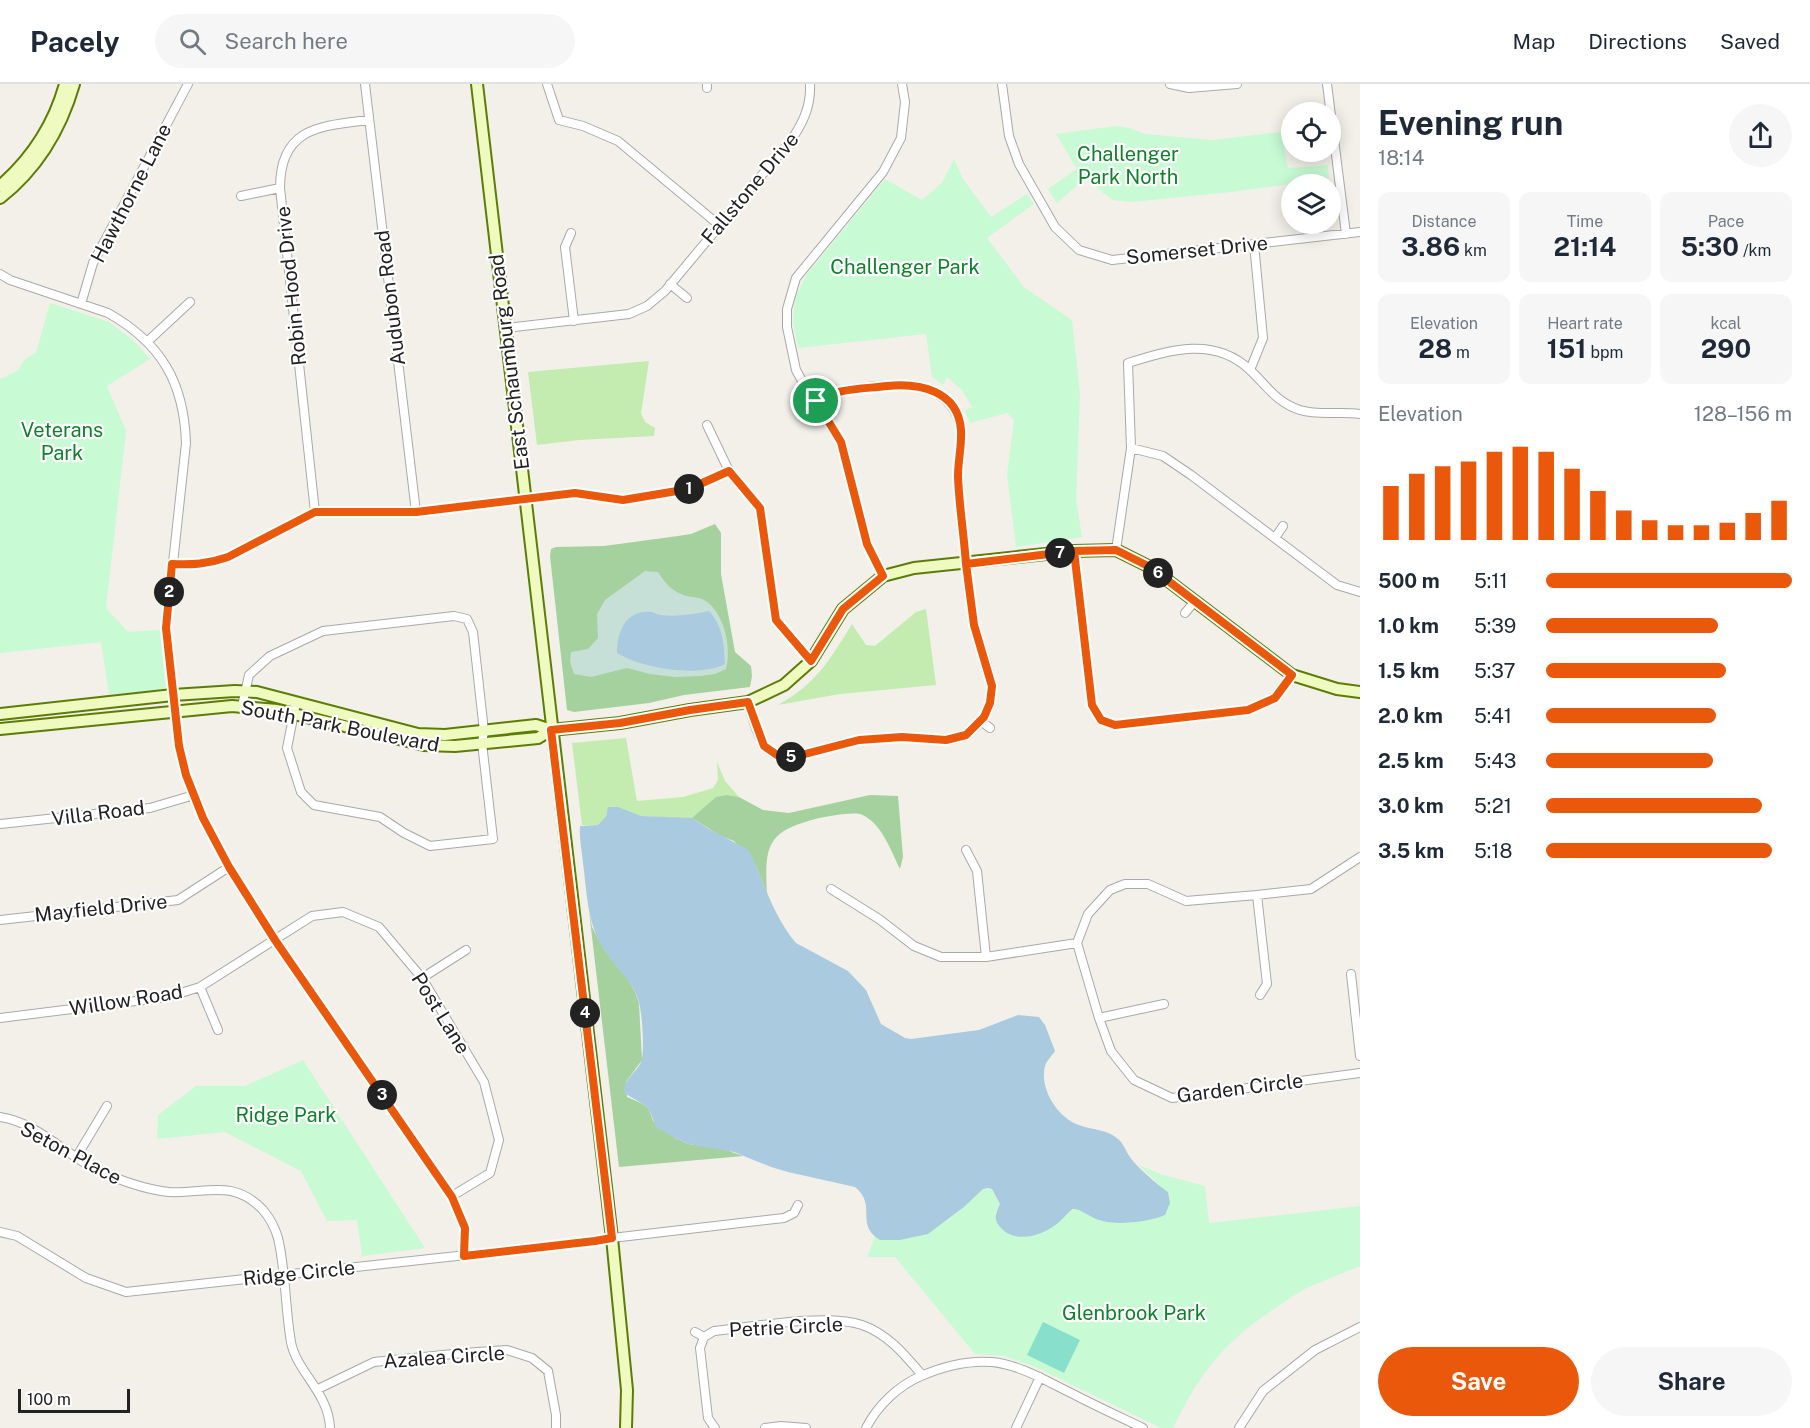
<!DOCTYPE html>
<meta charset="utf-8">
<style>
body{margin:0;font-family:"Public Sans",sans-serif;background:#f6f6f7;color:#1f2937;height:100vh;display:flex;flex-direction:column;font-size:22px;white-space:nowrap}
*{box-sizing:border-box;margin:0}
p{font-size:20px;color:#747a83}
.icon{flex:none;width:33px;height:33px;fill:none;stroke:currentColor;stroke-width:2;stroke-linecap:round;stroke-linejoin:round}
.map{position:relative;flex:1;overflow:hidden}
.details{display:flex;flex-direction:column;background:#fff;width:450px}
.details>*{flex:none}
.controls{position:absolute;left:1281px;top:18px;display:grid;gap:12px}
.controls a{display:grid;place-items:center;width:60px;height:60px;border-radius:50%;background:#fff;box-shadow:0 3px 15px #0003;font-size:30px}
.scale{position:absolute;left:18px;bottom:15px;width:112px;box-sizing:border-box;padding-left:6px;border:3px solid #222;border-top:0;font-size:16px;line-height:21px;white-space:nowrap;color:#222;-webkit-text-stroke:4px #fff;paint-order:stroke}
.pin{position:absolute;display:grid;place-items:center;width:51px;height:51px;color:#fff;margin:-26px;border:3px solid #fff;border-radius:50%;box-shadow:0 2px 6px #0007}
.km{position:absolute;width:30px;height:30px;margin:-15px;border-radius:50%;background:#222;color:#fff;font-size:16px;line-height:30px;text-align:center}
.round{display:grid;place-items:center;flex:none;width:63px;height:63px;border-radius:32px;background:#f6f6f7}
.summary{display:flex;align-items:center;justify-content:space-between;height:102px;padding:0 18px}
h1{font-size:33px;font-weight:700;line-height:45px}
.stats{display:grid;grid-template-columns:repeat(3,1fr);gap:9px;height:102px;padding:6px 18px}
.stats div{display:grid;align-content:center;border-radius:12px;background:#f6f6f7;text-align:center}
.stats b{font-size:26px;font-weight:700}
.stats small{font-size:16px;font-weight:400}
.stats p{font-size:16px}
.chart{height:168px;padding:12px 18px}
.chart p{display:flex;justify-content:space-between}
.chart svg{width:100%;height:108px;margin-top:6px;stroke:#ea580c;stroke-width:6}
.action{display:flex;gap:12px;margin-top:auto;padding:12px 18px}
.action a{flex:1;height:69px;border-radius:36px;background:#ea580c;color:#fff;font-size:24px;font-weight:700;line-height:69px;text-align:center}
.action a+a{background:#f6f6f7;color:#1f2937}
ul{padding:0 18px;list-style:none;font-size:20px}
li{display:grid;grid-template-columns:96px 72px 1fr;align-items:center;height:45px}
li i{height:15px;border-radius:8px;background:#ea580c}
header{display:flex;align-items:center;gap:36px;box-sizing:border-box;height:84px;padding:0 30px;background:#fff;border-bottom:2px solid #e0e1e3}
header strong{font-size:28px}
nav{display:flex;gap:33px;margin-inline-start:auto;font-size:21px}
.search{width:420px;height:54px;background:#f6f6f7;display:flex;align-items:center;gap:15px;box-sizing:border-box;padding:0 21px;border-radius:33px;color:#747a83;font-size:22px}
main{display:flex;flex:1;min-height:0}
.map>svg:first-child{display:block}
.grass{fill:#c4ebb0}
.forest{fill:#a5d19e}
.wetland{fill:#c6e0d8}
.park{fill:#c8fad4}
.pitch{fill:#88dfcb}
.water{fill:#aacbdf}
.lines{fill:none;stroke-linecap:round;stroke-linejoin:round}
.street-casing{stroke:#a9a9a9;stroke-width:10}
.secondary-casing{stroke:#5d7c06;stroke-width:14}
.street{stroke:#fff;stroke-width:8}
.secondary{stroke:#eefabf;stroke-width:10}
.route-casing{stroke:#fff;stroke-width:12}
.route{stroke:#ea580c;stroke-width:8}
.labels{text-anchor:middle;stroke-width:4.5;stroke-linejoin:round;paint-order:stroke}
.park-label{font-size:20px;fill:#0d8329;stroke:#fff}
.street-label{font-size:20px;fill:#222;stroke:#fff}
</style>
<header>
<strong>Pacely</strong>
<div class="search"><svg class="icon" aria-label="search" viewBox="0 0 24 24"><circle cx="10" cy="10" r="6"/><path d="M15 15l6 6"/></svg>Search here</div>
<nav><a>Map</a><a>Directions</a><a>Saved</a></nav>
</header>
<main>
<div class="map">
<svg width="1360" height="1344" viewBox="0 0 1360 1344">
<rect width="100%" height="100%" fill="#f2f0e9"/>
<path class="grass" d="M649 277 641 329 645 338 655 344 654 352 579 356 537 361 528 288Z
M926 525 936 601 840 610 778 621C817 599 829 577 852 540L866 561 875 562 916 528Z
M626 654 637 717 683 713 713 704 718 696 717 678 725 697 739 713 727 711 694 735 641 732 607 726 606 732 598 741H582L572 659Z"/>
<path class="forest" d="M715 440 721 449V490L735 568 751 582 752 592 750 603 684 611 649 619 574 628 567 626 550 472 551 465 556 463 604 462 678 452 691 450Z
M727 711 739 713 763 726 789 729 870 711 898 712 903 773 900 785C891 767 881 737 860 730 851 728 828 732 819 734 769 747 764 758 767 809L756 782 734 757 721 752 692 734 716 713Z
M589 827 592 843 605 867 625 890 635 908 639 919 642 976 626 998 627 1013 643 1020 649 1025 653 1037 675 1054 689 1060 723 1065 743 1072 619 1083Z"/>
<path class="wetland" d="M645 487 658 488C666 500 671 507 686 512 692 513 699 513 704 516 724 527 732 564 726 585L715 590 701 592 675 593 650 590 627 584 591 593 574 590 570 578 571 568 588 565 598 554 597 530 605 516Z"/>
<path class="park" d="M1116 42 1130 44 1145 50 1212 56 1281 48 1288 84 1328 81 1329 95 1231 108 1131 118 1113 116 1103 109 1090 95 1081 98 1057 119 1048 105 1077 85 1056 50Z
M954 75 963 95 991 133 1027 110 1034 120 987 154 1024 203 1072 236 1080 310 1076 415 1082 453 1016 463 1007 391 1014 336 1007 329 970 339 965 327 972 323 961 305 947 293 943 301 932 293 926 250 798 264 793 238 795 214 807 190 885 95 922 116 942 99Z
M50 219 109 238 134 257 150 275 107 302 126 347 106 524 128 548 160 546 166 606 109 610 101 558 0 569V295L17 287 26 274 36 269Z
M303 976 425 1164 362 1172 357 1136 327 1137 301 1087 225 1048 157 1055 158 1031 196 1002H245Z
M1139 1081 1160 1090 1205 1102 1209 1139 1360 1122V1182C1343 1189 1325 1196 1309 1203 1298 1208 1287 1216 1277 1223 1225 1257 1200 1288 1173 1344H1161L1035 1283 1004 1272 975 1270 895 1173H867L875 1152C918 1167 954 1133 983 1105H992L1000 1120 995 1130 1067 1129 1076 1125C1085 1128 1092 1134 1102 1137 1116 1142 1145 1137 1159 1133L1170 1114C1167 1106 1146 1089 1139 1081Z"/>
<path class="pitch" d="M1043 1238 1080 1256 1064 1289 1027 1271Z"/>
<path class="water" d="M709 527C723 542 724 560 725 580 698 594 641 584 617 569 617 547 626 525 652 528 655 529 658 531 661 531 674 533 697 530 709 527Z
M608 723H618L641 732 692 734 709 745 749 766C764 798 773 832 796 859L848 887 866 906 881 940 905 954 911 955 979 946 1018 931 1039 933 1045 941 1055 967C1052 972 1047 976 1045 982 1039 1005 1058 1034 1079 1041 1092 1046 1107 1045 1118 1055 1123 1059 1125 1065 1128 1070 1135 1082 1157 1100 1168 1108L1170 1119 1165 1131C1149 1138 1115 1142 1099 1136 1089 1133 1082 1125 1073 1125 1067 1129 1064 1134 1059 1138 1045 1151 1017 1160 1002 1145 993 1136 995 1131 1000 1120L992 1105 988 1104 983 1105 964 1123 928 1150 900 1156H880C854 1140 878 1122 855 1103L788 1088 771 1083 734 1068 689 1060 675 1054 656 1043 649 1025 643 1020 624 1009C623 996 636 989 641 978 645 967 642 930 639 918 633 896 614 883 603 864 587 838 587 809 583 779 582 767 579 755 580 742L598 741 606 732Z"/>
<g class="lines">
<g class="street-casing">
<path id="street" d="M365 0 416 428
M547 0 559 36 583 42 618 57 719 141
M707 0V4
M1002 0 1009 52 1019 80 1055 143 1079 166 1112 176 1360 148
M1170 0 1189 4 1237 0
M1327 0 1346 150
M241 112 280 104
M571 149 565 163 574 237
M0 190 10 196 108 229C161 259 184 298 186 359L166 544 179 662 186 691 203 734 229 783 275 856 452 1112 465 1144 464 1172
M670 200 687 214
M81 220 93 179 188 0
M505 244 629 230 647 222 665 207 792 55C804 37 811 21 810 0
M148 257 190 218
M1250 286 1263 254 1254 160
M707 341 729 387 760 424 776 536 811 577
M1131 364 1163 372 1191 391 1337 501 1360 508
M315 428 280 104C280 43 321 42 369 36
M1275 454 1283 442
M1116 466 1131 364 1128 279C1170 266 1214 252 1250 286 1267 302 1276 318 1300 326 1320 332 1340 327 1360 330
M1074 467 1092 621 1101 636 1115 641 1248 626 1275 614 1292 591
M172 480C192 481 208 480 228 473L315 428H416L575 409 623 416 689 405 729 387
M883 492 867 460 841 358 816 317 807 306 796 286 787 243V225L796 194 883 88 901 54 905 18 902 0
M1185 529 1195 517
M748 618C755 641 759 671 788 673 813 670 837 658 863 656 876 655 891 652 904 653 921 654 937 658 954 655 966 652 976 644 983 635 1005 603 978 567 973 534 967 487 960 440 959 393 958 375 966 352 958 334 950 315 934 304 913 301 885 301 840 302 816 317
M242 622 249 591 270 572 323 547 454 532 467 535 473 548 484 647 482 659 493 755 430 762 404 749 380 733 314 721 301 708 287 664 296 619
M981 637 990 644
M0 740 150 724 194 711
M966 766 977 787 986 873
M1360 773 1311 805 1257 811 1186 817 1148 800H1125L1110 806 1088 830 1077 859 1099 934 1111 967 1134 996 1172 1014 1360 989
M831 805 879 835 914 862 941 873H986L1077 859
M1257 811 1267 900 1260 911
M0 836 178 816 229 783
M1351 890 1360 972
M422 894 466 866
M200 903 218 946
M0 934 168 913 200 903 312 832 343 828 379 843 422 894 484 998 499 1056 490 1089 452 1112
M1099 934 1164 920
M0 1033C41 1039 71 1077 108 1091 128 1099 148 1106 169 1108 206 1110 233 1094 263 1126 270 1134 275 1144 278 1154 286 1188 285 1224 291 1258 296 1287 329 1309 330 1344
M77 1072 107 1022
M0 1148 17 1152 86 1194 126 1208 595 1157 612 1154 784 1134 794 1129 798 1121
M695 1248 704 1253
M318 1305 374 1278 463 1269 507 1266 532 1274 548 1287 556 1331V1344
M715 1344 708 1334 700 1264 704 1253 714 1247C753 1243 826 1229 862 1241 888 1250 905 1271 922 1291
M765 1344 781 1342 806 1344
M866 1344C878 1321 898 1302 921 1292 944 1282 967 1276 992 1278 1021 1281 1048 1298 1073 1310 1096 1322 1120 1333 1143 1344
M1016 1344 1040 1293
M1239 1344 1263 1307 1315 1266 1360 1243"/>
</g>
<g class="secondary-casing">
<path id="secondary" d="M477 0 612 1154 627 1306 626 1344
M0 102C31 75 54 40 65 0
M0 114C37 85 61 45 74 0
M0 630 173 611 235 607 257 608 418 650 445 651 536 641 551 646
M0 645 232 622 277 626 424 661 455 662 538 654 551 646 620 639 690 626 748 618 784 601 811 577 843 525 883 492 914 484 1074 467 1116 466 1150 483 1292 591 1337 605 1360 608"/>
</g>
<use href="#street" class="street"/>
<use href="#secondary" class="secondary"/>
</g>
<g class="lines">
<g class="route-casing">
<path id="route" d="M816 317 841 358 867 460 883 492 843 525 811 577 776 536 760 424 729 387 689 405 623 416 575 409 416 428H315L228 473C208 480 192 481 172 480L166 544 179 662 186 691 203 734 229 783 275 856 452 1113 465 1144 464 1172 595 1157 612 1154 551 646 620 639 690 626 748 618 764 662 780 673 801 671 859 656 902 653 946 656 966 651 984 633 990 619 992 602 974 541 966 480 1074 467 1116 466 1150 483 1292 591 1275 614 1248 626 1115 641 1101 636 1092 621 1074 467 966 480C964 451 959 421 958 392 958 377 962 361 961 346 958 306 919 299 887 302 863 305 837 304 816 317"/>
</g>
<use href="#route" class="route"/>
</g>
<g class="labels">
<g class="park-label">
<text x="1128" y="77">Challenger<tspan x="1128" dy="23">Park North</tspan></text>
<text x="905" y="190">Challenger Park</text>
<text x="62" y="353">Veterans<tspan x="62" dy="23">Park</tspan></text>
<text x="286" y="1038">Ridge Park</text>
<text x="1134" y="1236">Glenbrook Park</text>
</g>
<g class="street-label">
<text transform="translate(750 104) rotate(-50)" y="7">Fallstone Drive</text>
<text transform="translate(131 109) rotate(-63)" y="7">Hawthorne Lane</text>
<text transform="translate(1197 166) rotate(-6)" y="7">Somerset Drive</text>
<text transform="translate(291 202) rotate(-96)" y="7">Robin Hood Drive</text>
<text transform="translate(390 214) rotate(-97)" y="7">Audubon Road</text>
<text transform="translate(509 278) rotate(-97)" y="7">East Schaumburg Road</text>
<text transform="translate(340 642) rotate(11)" y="7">South Park Boulevard</text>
<text transform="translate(98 729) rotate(-7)" y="7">Villa Road</text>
<text transform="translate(101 824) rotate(-6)" y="7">Mayfield Drive</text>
<text transform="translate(126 916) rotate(-9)" y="7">Willow Road</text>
<text transform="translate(441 929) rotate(58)" y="7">Post Lane</text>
<text transform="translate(1240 1004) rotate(-7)" y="7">Garden Circle</text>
<text transform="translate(71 1069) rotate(28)" y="7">Seton Place</text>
<text transform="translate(299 1189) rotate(-6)" y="7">Ridge Circle</text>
<text transform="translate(786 1243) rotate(-3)" y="7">Petrie Circle</text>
<text transform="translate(444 1273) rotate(-4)" y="7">Azalea Circle</text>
</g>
</g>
</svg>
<div class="controls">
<a><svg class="icon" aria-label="locate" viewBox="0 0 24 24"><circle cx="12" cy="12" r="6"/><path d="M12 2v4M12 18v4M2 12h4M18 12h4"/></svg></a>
<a><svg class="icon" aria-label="layers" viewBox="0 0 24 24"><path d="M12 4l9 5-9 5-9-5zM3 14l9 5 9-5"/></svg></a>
</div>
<div class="scale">100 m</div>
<div class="pin" style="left:816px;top:317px;background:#1e9e55"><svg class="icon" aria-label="arrive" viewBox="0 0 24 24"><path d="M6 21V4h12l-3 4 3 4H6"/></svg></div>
<b class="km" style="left:689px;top:405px">1</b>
<b class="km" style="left:169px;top:508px">2</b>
<b class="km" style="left:382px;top:1011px">3</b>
<b class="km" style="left:585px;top:929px">4</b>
<b class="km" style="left:791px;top:673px">5</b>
<b class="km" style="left:1158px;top:489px">6</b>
<b class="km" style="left:1060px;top:469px">7</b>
</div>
<section class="details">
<div class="summary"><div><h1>Evening run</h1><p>18:14</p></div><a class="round"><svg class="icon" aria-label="share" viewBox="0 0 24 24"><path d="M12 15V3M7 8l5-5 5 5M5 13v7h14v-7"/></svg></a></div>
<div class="stats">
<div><p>Distance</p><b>3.86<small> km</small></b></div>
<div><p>Time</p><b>21:14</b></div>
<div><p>Pace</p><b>5:30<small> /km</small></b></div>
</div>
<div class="stats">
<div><p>Elevation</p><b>28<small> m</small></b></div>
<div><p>Heart rate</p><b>151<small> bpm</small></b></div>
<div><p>kcal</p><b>290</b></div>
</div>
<div class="chart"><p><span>Elevation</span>128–156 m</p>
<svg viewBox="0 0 160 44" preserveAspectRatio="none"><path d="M5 44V22M15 44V17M25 44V14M35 44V12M45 44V8M55 44V6M65 44V8M75 44V15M85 44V24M95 44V32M105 44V36M115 44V38M125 44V38M135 44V37M145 44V33M155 44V28"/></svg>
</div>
<ul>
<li><b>500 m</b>5:11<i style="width:100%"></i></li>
<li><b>1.0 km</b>5:39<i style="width:70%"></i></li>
<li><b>1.5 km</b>5:37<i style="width:73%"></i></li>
<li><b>2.0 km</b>5:41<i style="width:69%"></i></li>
<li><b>2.5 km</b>5:43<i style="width:68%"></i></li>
<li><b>3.0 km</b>5:21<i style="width:88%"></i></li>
<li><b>3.5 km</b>5:18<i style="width:92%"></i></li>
</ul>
<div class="action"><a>Save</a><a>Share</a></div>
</section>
</main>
